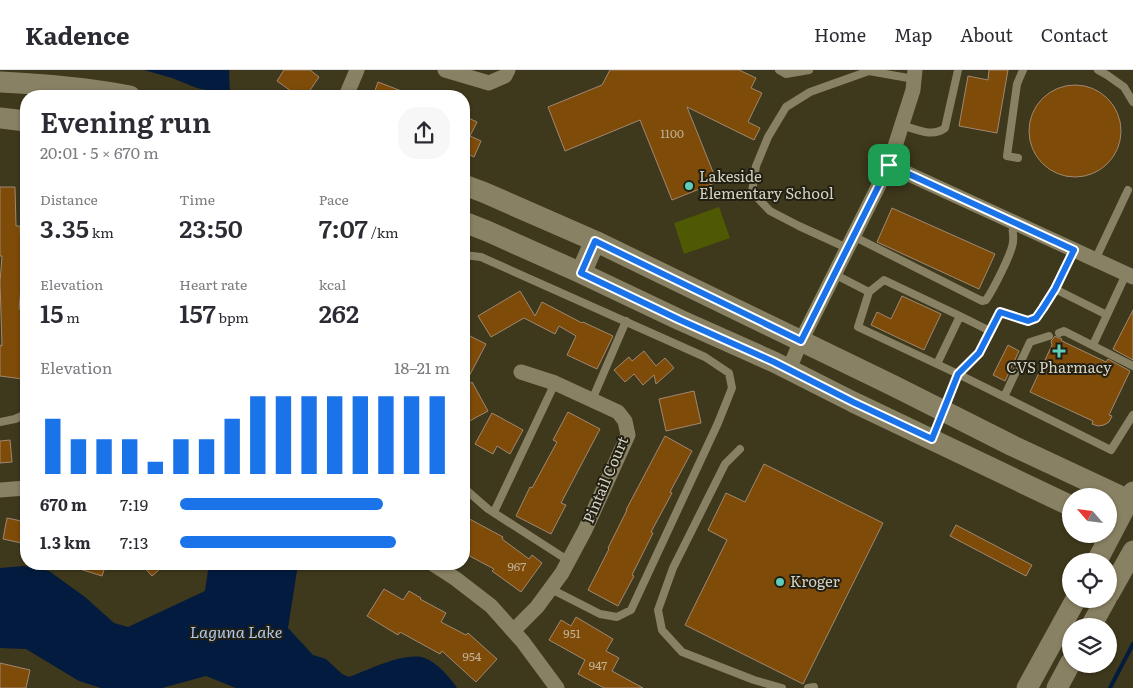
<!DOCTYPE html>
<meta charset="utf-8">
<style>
body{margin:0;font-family:Literata,serif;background:#f7f7f7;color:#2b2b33;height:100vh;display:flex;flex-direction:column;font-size:19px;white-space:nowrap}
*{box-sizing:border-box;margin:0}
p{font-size:16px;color:#7c7c81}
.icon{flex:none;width:28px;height:28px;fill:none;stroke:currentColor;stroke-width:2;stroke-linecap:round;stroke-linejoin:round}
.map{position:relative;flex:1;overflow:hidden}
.panel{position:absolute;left:20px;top:20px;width:450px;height:480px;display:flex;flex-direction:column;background:#fff;border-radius:20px;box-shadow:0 1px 4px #0004}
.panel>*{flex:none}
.needle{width:32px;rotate:298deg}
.controls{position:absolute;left:1062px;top:418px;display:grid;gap:10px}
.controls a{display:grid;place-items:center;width:55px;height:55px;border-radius:50%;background:#fff;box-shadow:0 1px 4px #0004;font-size:25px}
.pin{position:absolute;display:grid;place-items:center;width:42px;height:42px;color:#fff;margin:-21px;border-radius:10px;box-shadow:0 2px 8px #0006}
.round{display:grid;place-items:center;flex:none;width:52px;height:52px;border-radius:20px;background:#f7f7f7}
.head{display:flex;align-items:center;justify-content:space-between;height:85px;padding:0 20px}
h1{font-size:28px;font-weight:600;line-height:38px}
.stats{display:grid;grid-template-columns:repeat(3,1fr);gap:8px;height:85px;padding:5px 20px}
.stats div{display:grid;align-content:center}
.stats b{font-size:25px;font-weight:600}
.stats small{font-size:14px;font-weight:400}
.stats p{font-size:14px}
.chart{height:140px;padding:10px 20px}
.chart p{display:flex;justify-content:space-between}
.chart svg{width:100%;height:90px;margin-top:5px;stroke:#1a73e8;stroke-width:6}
ul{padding:0 20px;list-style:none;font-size:16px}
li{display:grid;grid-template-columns:80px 60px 1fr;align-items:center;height:38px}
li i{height:12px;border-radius:6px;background:#1a73e8}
header{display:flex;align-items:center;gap:30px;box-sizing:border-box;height:70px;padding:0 25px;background:#fff;border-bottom:1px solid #e1e1e2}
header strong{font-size:24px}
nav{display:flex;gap:28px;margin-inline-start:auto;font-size:18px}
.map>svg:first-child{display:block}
.green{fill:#4f5803}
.water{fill:#031b3e}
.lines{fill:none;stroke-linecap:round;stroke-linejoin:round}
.stream{stroke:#031b3e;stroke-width:4}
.building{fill:#7e4b09;stroke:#a08871}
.lane{stroke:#888163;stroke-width:8}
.street{stroke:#888163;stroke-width:15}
.secondary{stroke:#888163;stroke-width:21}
.route-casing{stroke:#fff;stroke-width:10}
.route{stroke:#1a73e8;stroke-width:6}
.poi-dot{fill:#5dceb9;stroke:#221f13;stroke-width:2}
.labels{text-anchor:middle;stroke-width:4;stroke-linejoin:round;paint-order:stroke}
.number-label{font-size:12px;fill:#c1b194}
.poi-label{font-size:15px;fill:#d7d3c3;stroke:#221f13;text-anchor:start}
.street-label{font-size:15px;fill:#d7d3c3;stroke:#221f13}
.water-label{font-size:16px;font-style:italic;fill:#aec8ef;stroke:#221f13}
</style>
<header>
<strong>Kadence</strong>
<nav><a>Home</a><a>Map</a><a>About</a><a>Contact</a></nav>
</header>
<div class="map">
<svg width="1133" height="618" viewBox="0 0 1133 618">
<rect width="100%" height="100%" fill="#3e381c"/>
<path class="green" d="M719 137 730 168 684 184 674 153Z"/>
<path class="water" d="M144 0H229L230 25 197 18 172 8Z
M209 494H298L288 558 313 585 326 589 342 604 349 607C368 600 405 581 425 588 437 593 450 607 457 618H236L206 606 162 618H101L79 611 26 579 0 578V498L24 496 49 501 85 527 114 553 128 557 205 521Z"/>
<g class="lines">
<path class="stream" d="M1110 618 1133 574"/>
</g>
<path class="building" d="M284 0H310L319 7 306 26H298L277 11Z
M610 0H739L756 8 751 18 762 23 748 52 760 58 754 70 687 37 717 112 672 130 640 50 565 81 548 37 602 15Z
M989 0H1008L997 63 959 56 968 6 988 10Z
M378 12 412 25V26H373Z
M1029 61a46 46 0 1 1 92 0a46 46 0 1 1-92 0Z
M464 46 477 52 470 66 481 71 474 87 464 82Z
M0 117H15L16 156H20L22 207 19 239H22L23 278 26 279 23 309 0 306V275L2 276 0 212 2 186H0Z
M892 138 995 184 979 219 877 172Z
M520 221 535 246 542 232 582 253 583 252 613 266 597 299 567 285 576 266 559 256 555 264 524 248 491 267 478 246Z
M902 226 941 244 924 280 871 255 877 242 891 249Z
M1133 240V290L1113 279Z
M464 263 486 274 464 316Z
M1055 266 1058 268H1061L1062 271 1106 292 1108 289 1130 301 1109 345 1112 346 1109 352 1104 355 1098 356 1092 354 1093 351 1030 322 1052 275 1051 271 1053 269Z
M1008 275 1019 281 1005 311 993 305Z
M644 281 656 296 665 288 674 298 656 314 654 305 643 315 634 304 625 312 614 300 629 287 632 291Z
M472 312 488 341 464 354V317Z
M694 321 701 353 666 361 659 329Z
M568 342 600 359 561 433 566 435 551 464 516 446 530 417 532 418 557 372 553 370Z
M492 343 523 360 510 384 497 376 493 384 475 374Z
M665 366 692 381 670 422 672 423 651 462 653 463 632 505 634 506 618 536 588 520 609 479 608 478 627 440H626Z
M10 370 12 392 0 393V371Z
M764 394 883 453 803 614 685 555 727 470 708 460 726 423 745 432Z
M464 446 503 467 502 469 529 489 532 485 542 493 521 522 492 501 494 499 464 483Z
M7 448 26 452V474L3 469Z
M956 455 1032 495 1026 506 950 466Z
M70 494H106L102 506 70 496Z
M141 494H156L160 499 152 506Z
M384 519 403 530 409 521 421 528 420 529 446 543 441 552 466 565 468 563 497 589 476 612 442 581 440 584 400 562 398 565 367 546Z
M576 547 613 569 606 581 619 588 612 601 643 618H604L578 604 585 590 549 570 561 550 571 556Z
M0 593 30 600 26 618H0Z"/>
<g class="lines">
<path class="lane" d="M779 0 786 4 809 0
M1098 0 1107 5 1124 17 1133 32
M901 55C916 59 932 68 945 58L958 0
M1018 88 1007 86 1017 14 1023 0
M853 166 982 231 986 230C993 220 1012 183 1013 172 1014 163 1011 161 1014 152
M847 178 799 156 770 141 752 122 756 96 768 67 786 37 810 22 869 1 914 9
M1074 180 1055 219 1043 238 1036 248 1028 251 1000 242 979 283 958 304 1111 380 1133 345
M464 185 481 187 705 287 729 303 732 318 718 353 631 540 617 547 600 544 551 519
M1095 190 1128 120
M834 204 869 222 858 257 958 304 945 339
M1055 219 1107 245 1126 204
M869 222 884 210 960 246 937 294
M960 246 990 261
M1059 263 1064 261 1133 296
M1093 275 1107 245
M1004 327 1030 272 1049 266
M592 330 626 251
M0 352 15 349 26 344
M740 379 725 394 673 498 658 540 662 560 682 582 754 610 782 618
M464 418 488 439 569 491
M494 442 555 313
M808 618 814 617"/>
<path class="street" d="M445 0 489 13 505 6 508 0
M346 26 357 0
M889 95 1133 207
M789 299 801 271 889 95 913 20 915 0
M0 420 26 418
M433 494 456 509 491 536 523 572 557 618
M513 561 537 537 562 503 585 460 628 365 625 351 618 342 555 313 521 302"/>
<path class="secondary" d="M0 12C44 14 87 18 130 26
M0 48 26 51
M464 115 483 122 595 171 894 316 1013 376 1133 432
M464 152 487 161 581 203 680 250 774 292 853 332 1071 436
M581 203 595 171
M1097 491 1133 422
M1109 524 1133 481
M1091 556 1106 529
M1027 618 1076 529
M1057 618 1071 592"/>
</g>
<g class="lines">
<g class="route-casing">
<path id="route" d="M889 95 1074 180 1055 219 1043 238 1036 248 1028 251 1000 242 979 283 958 304 932 369 853 332 774 292 680 250 581 203 595 171 801 271Z"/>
</g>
<use href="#route" class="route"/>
</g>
<g class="poi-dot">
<circle cx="689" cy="116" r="5"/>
<path d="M1056.5 273.5h5v5h5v5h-5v5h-5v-5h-5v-5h5z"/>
<circle cx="780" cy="512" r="5"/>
</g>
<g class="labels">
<g class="number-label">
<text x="672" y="68">1100</text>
<text x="517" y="501">967</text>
<text x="572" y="568">951</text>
<text x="472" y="591">954</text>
<text x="598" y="600">947</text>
</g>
<g class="poi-label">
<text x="699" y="112">Lakeside<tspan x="699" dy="17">Elementary School</tspan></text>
<text x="1059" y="303" text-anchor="middle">CVS Pharmacy</text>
<text x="790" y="517">Kroger</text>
</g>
<g class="street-label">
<text transform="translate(606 410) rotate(-67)" y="5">Pintail Court</text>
</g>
<g class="water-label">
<text x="236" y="568">Laguna Lake</text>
</g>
</g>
</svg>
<div class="controls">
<a><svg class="needle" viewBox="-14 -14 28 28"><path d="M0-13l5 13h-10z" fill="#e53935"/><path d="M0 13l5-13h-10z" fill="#7c7c81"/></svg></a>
<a><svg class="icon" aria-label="locate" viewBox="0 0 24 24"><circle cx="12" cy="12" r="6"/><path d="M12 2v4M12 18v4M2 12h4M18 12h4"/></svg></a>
<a><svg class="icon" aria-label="layers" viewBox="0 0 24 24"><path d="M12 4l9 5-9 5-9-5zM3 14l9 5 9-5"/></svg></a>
</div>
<div class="pin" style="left:889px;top:95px;background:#1e9e55"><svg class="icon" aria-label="arrive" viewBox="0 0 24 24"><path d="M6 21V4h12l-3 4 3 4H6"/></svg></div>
<section class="panel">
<div class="head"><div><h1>Evening run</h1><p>20:01 · 5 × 670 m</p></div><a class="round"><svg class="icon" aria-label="share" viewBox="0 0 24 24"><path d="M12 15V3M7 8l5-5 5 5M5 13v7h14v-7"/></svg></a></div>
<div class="stats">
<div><p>Distance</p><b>3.35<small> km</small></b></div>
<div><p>Time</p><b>23:50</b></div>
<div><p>Pace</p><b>7:07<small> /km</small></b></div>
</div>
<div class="stats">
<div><p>Elevation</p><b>15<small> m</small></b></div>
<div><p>Heart rate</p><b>157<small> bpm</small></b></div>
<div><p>kcal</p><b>262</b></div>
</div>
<div class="chart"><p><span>Elevation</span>18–21 m</p>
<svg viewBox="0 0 160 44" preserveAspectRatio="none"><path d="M5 44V17M15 44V27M25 44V27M35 44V27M45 44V38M55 44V27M65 44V27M75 44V17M85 44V6M95 44V6M105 44V6M115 44V6M125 44V6M135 44V6M145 44V6M155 44V6"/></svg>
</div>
<ul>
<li><b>670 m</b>7:19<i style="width:75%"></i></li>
<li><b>1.3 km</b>7:13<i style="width:80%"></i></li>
</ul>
</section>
</div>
